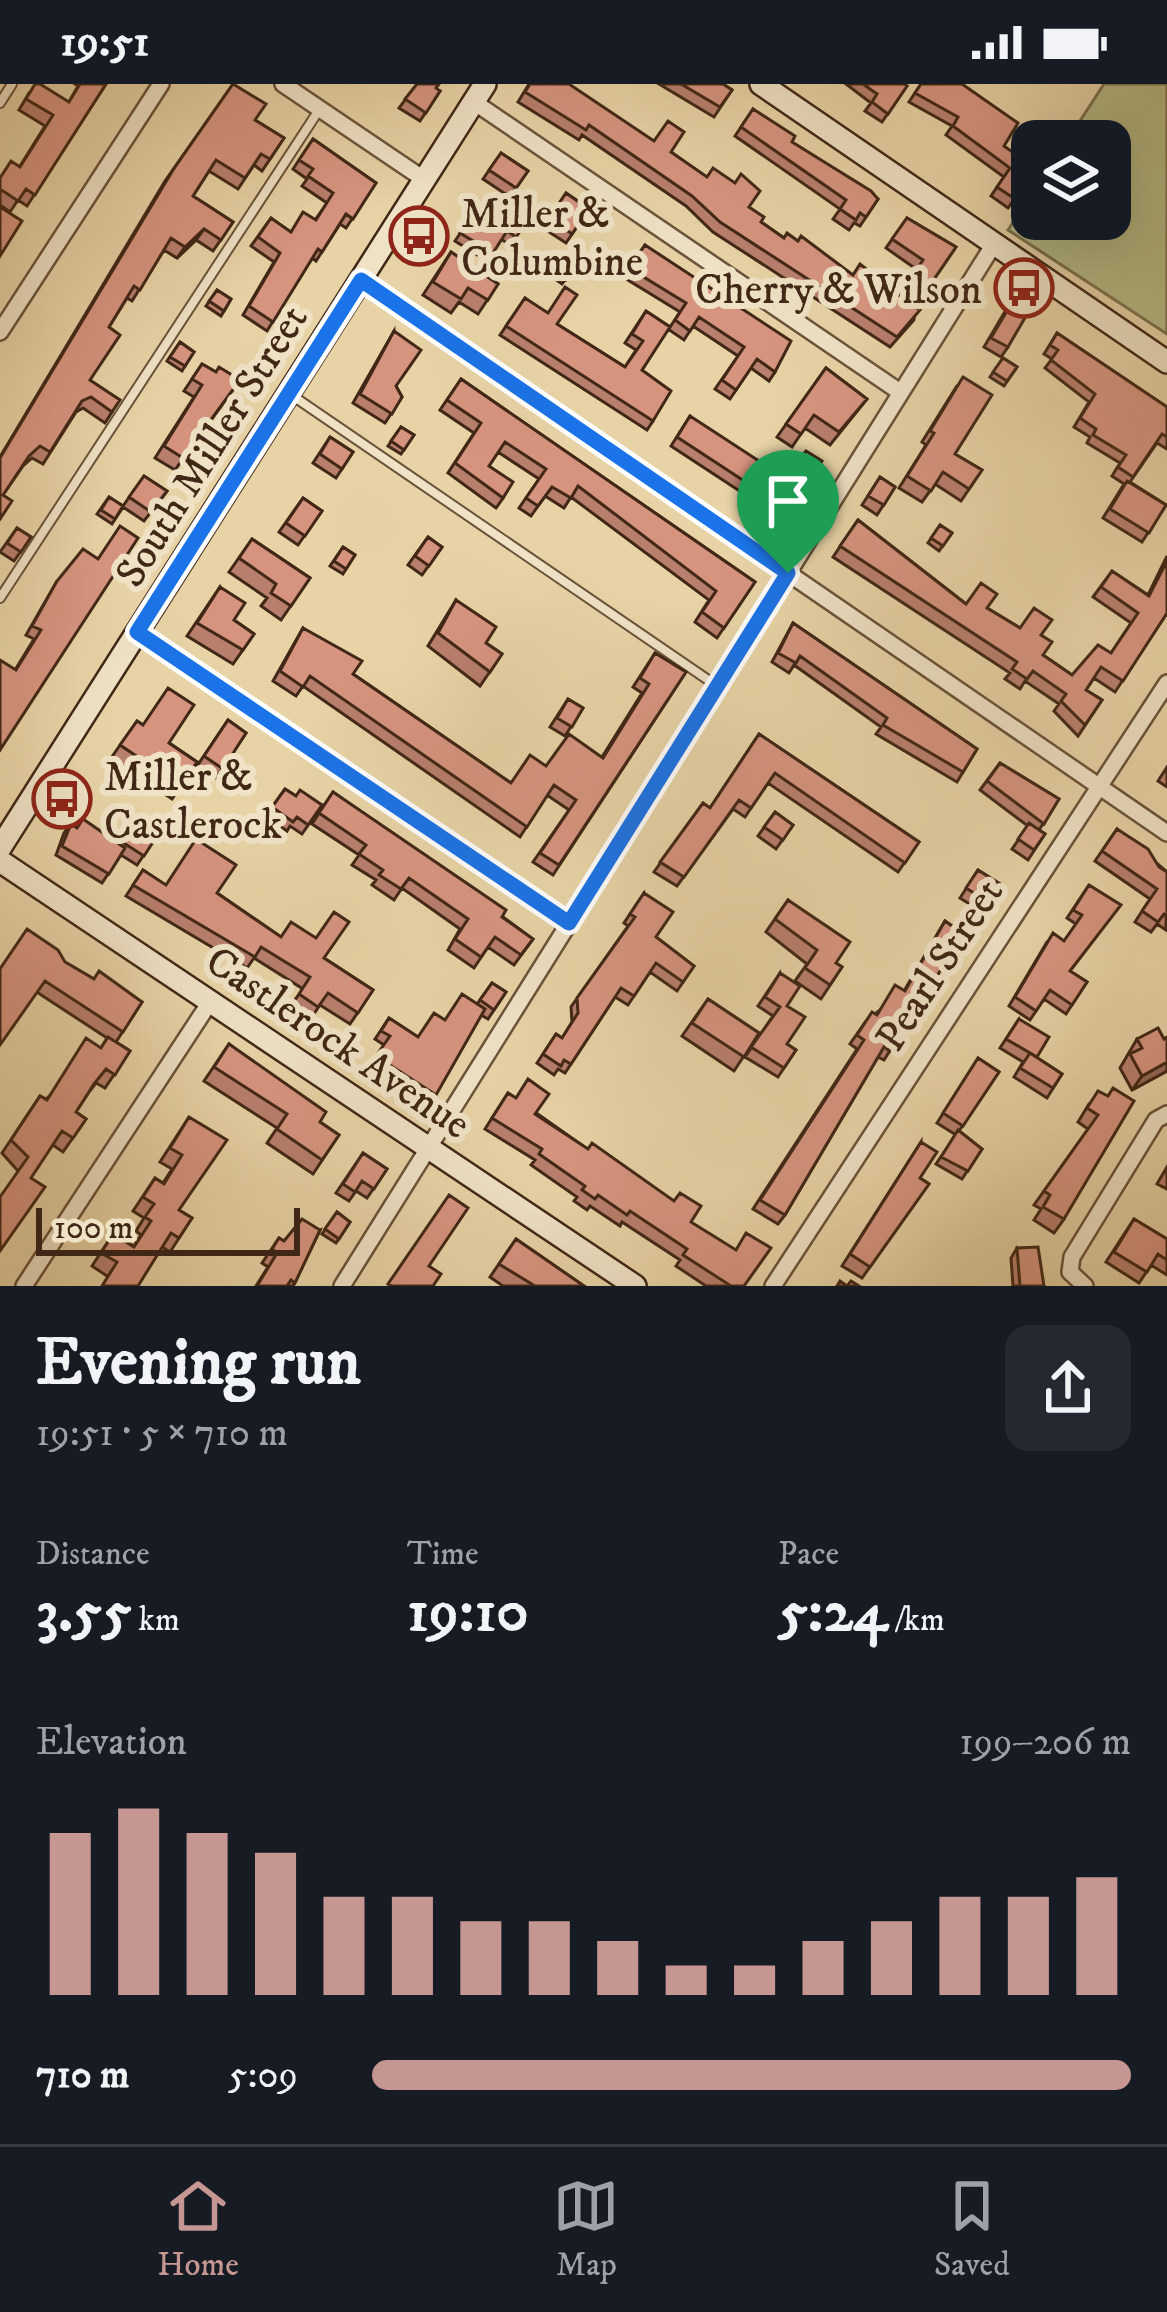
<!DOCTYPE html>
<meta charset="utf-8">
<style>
body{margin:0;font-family:"IM FELL DW Pica",serif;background:#242831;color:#f1f3f6;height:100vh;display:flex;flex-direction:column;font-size:45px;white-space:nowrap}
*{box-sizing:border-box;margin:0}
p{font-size:39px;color:#9ea1a6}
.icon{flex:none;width:66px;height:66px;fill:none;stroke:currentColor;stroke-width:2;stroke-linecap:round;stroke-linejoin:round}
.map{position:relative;height:1202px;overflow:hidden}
.drawer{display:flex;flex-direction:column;background:#171b24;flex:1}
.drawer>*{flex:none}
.tools{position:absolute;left:1011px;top:36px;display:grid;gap:24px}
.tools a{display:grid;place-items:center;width:120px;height:120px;border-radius:24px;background:#171b24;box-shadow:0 12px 48px #0002;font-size:60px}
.scale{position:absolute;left:36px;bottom:30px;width:264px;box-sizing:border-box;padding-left:12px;border:6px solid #412716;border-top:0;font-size:33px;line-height:42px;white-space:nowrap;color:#412716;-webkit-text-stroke:9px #efe2c5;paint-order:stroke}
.pin{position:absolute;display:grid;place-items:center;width:102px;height:102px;color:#fff;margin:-123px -51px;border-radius:50% 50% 50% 0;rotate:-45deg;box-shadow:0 0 12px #0007}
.pin .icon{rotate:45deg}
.round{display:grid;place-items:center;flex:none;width:126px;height:126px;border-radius:24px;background:#242831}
.overview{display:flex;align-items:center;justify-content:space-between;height:204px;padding:0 36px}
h1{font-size:66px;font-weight:800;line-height:90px}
.metrics{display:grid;grid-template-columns:repeat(3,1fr);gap:18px;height:204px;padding:12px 36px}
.metrics div{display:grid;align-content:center}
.metrics b{font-size:60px;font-weight:800}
.metrics small{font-size:33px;font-weight:400}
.metrics p{font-size:33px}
.chart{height:336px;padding:24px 36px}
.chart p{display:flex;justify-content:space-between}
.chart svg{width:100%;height:216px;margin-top:12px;stroke:#c59692;stroke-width:6}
ul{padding:0 36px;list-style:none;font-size:39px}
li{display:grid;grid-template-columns:192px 144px 1fr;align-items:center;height:90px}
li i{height:30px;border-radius:15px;background:#c59692}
.status{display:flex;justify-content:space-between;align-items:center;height:84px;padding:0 60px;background:#171b24;direction:ltr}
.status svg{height:33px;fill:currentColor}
.menu{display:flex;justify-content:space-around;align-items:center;height:168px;border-top:3px solid #363941;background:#171b24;font-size:33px;color:#9ea1a6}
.menu a{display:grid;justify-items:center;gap:6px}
.menu .active{color:#c59692}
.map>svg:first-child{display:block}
.green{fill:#b6bc87;stroke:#7c724e;stroke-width:3}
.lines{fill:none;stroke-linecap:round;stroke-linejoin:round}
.lane-casing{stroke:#6a523a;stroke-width:12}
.street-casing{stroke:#6a523a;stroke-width:20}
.secondary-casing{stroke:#412716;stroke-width:26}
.lane{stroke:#efe2c5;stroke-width:8}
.street{stroke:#efe2c5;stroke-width:15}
.secondary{stroke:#efe2c5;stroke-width:21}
.wall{fill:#b87f6d;stroke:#412716;stroke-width:3}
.shaded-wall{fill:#966859;stroke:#412716;stroke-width:3}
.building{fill:#d6947f;stroke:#412716;stroke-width:3}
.route-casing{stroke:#fff;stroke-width:24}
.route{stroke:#1a73e8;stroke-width:15}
.labels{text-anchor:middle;stroke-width:12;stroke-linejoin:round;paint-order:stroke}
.poi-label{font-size:42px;fill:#412716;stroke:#efe2c5;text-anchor:start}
.street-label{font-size:42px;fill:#412716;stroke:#efe2c5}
</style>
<div class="status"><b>19:51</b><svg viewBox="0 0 49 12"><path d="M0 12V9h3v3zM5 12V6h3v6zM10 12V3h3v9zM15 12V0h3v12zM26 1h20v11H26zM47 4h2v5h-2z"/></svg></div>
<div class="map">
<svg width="1167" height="1202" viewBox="0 0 1167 1202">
<rect width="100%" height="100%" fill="#e7d3a6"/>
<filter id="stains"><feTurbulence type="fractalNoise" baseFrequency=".00167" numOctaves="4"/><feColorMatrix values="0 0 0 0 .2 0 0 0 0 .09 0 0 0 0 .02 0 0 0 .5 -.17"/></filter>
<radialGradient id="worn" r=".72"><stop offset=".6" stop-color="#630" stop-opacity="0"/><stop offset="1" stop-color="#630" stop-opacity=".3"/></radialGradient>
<path class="green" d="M1104 0H1167V250L1008 146 1032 110V135H1110V57H1067Z"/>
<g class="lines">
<g class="lane-casing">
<path id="lane" d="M0 19 12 0
M290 310 717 602
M0 514 319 26"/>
</g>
<g class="street-casing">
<path id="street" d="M283 0 425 96
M474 18 900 308
M361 196 1167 749
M0 248 161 0
M137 548 569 839
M24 1202 210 918
M342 1202 994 160
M773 1202 1167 599
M1085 1202 1070 1188 1072 1173 1156 1036 1167 1030"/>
</g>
<g class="secondary-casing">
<path id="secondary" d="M761 0 1167 278
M0 764 485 0
M0 777 635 1202"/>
</g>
<use href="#lane" class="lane"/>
<use href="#street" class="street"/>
<use href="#secondary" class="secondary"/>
</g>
<path class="wall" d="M75 0H106L27 122 18 116 10 128 0 121V93L20 82 45 42 19 26 29 9 69 18 78 2Z
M233 0 255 36 284 54 262 87 254 81 238 105 209 87 193 112 233 138 213 167 196 156 177 174 164 166 132 217 127 214 109 243 90 296 112 328 105 339 83 324 76 328 43 380 32 374 23 382 3 411 0 435V373L165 97Z
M417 0 440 7 420 37 399 24Z
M529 0 671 68 749 123 761 138 784 154 853 191 899 211 916 185 886 164 907 134 956 163 915 223 914 236 890 263 713 148 686 122 582 51 579 56 518 18Z
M659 0H723L732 6 714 33Z
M846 0H904L907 2 882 38 865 27 871 19Z
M921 0 1004 62 1032 90 1008 124 991 112 1004 93 946 51 952 42 909 18Z
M753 25 792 58 878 115 860 142 854 139 849 146 833 135 840 125 735 52Z
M313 55 376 99 346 144 340 140 316 177 312 174 267 247 243 231 274 178 251 162 271 134 290 148 315 136 327 119 302 102 307 95 293 85Z
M501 69 528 87 510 113 483 95Z
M566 109 589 125 566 159 543 144Z
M476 126 500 141 525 140 510 161 501 155 487 177 455 157Z
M645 161 775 288 769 297 751 284 730 315 715 305 738 272 693 242 684 256 668 245 642 286 653 337 647 346 500 251 525 214 557 240 625 283 636 266 625 259 646 227 670 243 680 228 623 193Z
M451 168 498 200 478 230 459 218 451 229 423 211Z
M561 171 576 181 562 200 548 190Z
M217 206 231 215 221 232 206 222Z
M1010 219 1008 263 1001 273 984 263Z
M394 247 396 302 402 313 385 339 353 319Z
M1057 249 1167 323V365L1157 359 1130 398 1166 421 1142 458 1103 434 1124 400 1112 392 1120 379 1087 359 1090 353 1074 343 1089 318 1045 284 1052 275 1044 270Z
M180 258 194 268 182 287 167 277Z
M1003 274 1017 283 1004 302 990 293Z
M202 280 216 288 240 296 175 386 155 374 194 313 184 307Z
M826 284 867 315 830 361 805 344 792 363 777 353Z
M461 295 755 498 717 554 695 538 709 516 571 413 564 424 545 412 531 432 519 424 539 395 498 368 489 382 503 414 496 424 448 389 474 349 440 326Z
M955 305V370L982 386 961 417 935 400 922 418 899 404 926 361 922 358Z
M690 332 793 429 787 438 671 362Z
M401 343 414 351 401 370 388 362Z
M330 353 353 368 336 394 313 379Z
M144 392 167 407 144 437 123 423 112 440 97 430 109 413 123 422Z
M880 393 895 403 877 431 862 421Z
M303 414 322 427 298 461 279 448Z
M858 436 966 520 987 524 1020 544 1041 551 1043 571 1072 591 1111 569 1131 539 1093 513 1112 487 1148 511 1167 472V529L1115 608 1094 594 1086 606 1102 616 1078 652 1054 627 1059 620 1025 597 1020 605 1005 595 1010 589 833 473Z
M940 441 952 449 939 467 928 459Z
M17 444 31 453 14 477 0 468Z
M428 453 442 463 422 491 408 481Z
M252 455 310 494 281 536 261 522 267 514 229 488Z
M343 463 355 471 343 490 330 482Z
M57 497 0 666 15 586 34 555 26 551Z
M220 503 234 536 254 550 233 580 187 552Z
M456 516 486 559 502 570 480 602 428 562Z
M793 539 977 665 957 698 876 650 881 643 794 581 789 589 772 578Z
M303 544 353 590 511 699 546 682 602 673 642 609 633 603 655 569 686 588 553 791 533 778 569 726 547 711 520 753 303 602 296 612 273 597Z
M568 615 583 624 565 652 550 643Z
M228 636 246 649 216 694 197 682Z
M137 637 197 678 172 715 111 674Z
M759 650 919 758 898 788 768 699 745 733 733 725 677 802 654 788 703 719 710 724Z
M1000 679 1059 715 1039 746 1045 750 1028 776 1012 765 1028 742 980 706Z
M1167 683V703L1158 697Z
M285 705 296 712 322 721 302 750 290 742 287 747 266 732Z
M333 708 533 855 514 881 488 863 474 884 448 866 460 845 402 804 394 816 372 801 376 796 352 781 359 771 312 740Z
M775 728 793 741 776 765 758 752Z
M134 732 159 749 137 781 121 771 102 799 56 771 64 749 71 740 77 744 116 758Z
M1117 745 1167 788 1166 846 1157 840 1151 848 1135 838 1150 815 1095 777Z
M143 786 165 801 217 809 281 853 324 874 373 906 350 940 320 921 311 934 291 921 303 905 254 874 247 884 126 812Z
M978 786 1000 800 981 827 960 814Z
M1089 801 1070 887 1087 898 1066 930 1044 915 1030 936 1009 922 1047 858 1064 857 1076 840 1067 834Z
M644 809 656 853 694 882 677 907 650 888 628 921 615 913 565 989 558 985 554 991 537 979 556 950 562 954 572 938 571 923 628 842 624 839Z
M788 816 836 879 842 883 821 915 795 897 807 880 766 848Z
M945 837 969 854 951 881 946 877 884 976 878 973 785 1131 778 1140 753 1125 857 965 850 960 866 937 904 907Z
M65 878 94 895 142 918 116 958 130 967 105 1004 96 999 89 1008 76 1028 86 1035 63 1068 53 1061 18 1087 2 1069 40 1012 46 1015 101 964 107 954 0 884Z
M780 889 787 922V960L796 966 778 993 745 973 773 932 758 922Z
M492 899 506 908 488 935 481 931 430 1019 370 981 384 961 375 955 389 934 418 953 445 936 477 920Z
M708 915 759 949 734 987 682 952Z
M1019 935 1036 973 1062 990 1047 1014 1014 993 1023 978 1000 964Z
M1137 955 1167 987 1132 1006 1120 984Z
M229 960 320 1038 339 1051 313 1090 267 1059 277 1044 204 997Z
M978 974 999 988 959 1047 982 1065 962 1095 936 1080 956 1051 937 1039Z
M508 1009 691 1138 744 1202H706L676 1182 680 1176 622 1138 620 1142 590 1122 587 1126 574 1117 577 1113 531 1081 535 1076 485 1045Z
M1108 1012 1064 1135 1054 1149 1034 1136 1041 1125 1034 1121 1088 1045 1078 1038 1089 1020Z
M189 1033 179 1126 192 1134 170 1168 162 1163 107 1192 92 1182 113 1150 134 1162 141 1151 136 1147 144 1134 133 1127 155 1094 163 1099 172 1085 160 1078Z
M921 1058 920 1094 929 1100 862 1194 842 1182Z
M363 1069 387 1085 367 1114 356 1107 349 1117 336 1109Z
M1167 1083V1105L1157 1100Z
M337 1128 350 1138 336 1159 322 1150Z
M1134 1135 1167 1155V1191L1151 1181 1139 1199 1106 1178Z
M320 1146 293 1202H256L268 1183 262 1179 279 1154 284 1157Z
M516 1155 584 1202H503L490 1193Z
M1017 1164 1044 1202H1013L1011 1174Z"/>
<path class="shaded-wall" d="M204 145 196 156 177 174 185 163Z
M1167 978V987L1132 1006 1142 992Z"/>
<path class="building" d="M35 0H40L69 18 80 0H106L35 111 26 105 18 117 0 105V94L11 77 20 83 53 31 26 15Z
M233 0 266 20 255 36 284 54 270 75 261 70 245 94 216 76 193 112 233 138 221 156 204 145 185 163 171 154 140 206 134 202 109 243 120 251 90 296 120 316 112 328 91 313 82 317 50 368 40 362 29 372 3 411 12 417 0 435V374L173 86Z
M417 0H439L436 4 440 7 426 29 405 15Z
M530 0H569L654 57 668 37 684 48 671 68 707 93 713 84 735 99 741 90 760 107 749 123 764 133 761 138 784 154 787 149 798 157 801 152 853 191 860 180 899 211 923 176 892 155 907 134 956 163 915 223 920 226 897 253 720 138 692 112 589 41 586 46 525 8Z
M681 0H723L732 6 720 23Z
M863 0H904L907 2 888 30 872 18 877 10Z
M921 0H962L1018 39 1004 62 1032 82V90L1015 115 997 103 1010 84 953 42 958 33 915 9Z
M753 25 795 52 792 58 871 107 878 115 866 133 860 129 856 136 840 125 846 116 741 43Z
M313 55 376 99 353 135 346 130 322 168 318 165 273 238 249 222 280 169 258 153 271 134 291 148 303 128 316 136 333 109 308 92 313 85 299 76Z
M501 69 528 87 516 104 489 86Z
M566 109 589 125 572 150 549 134Z
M0 123 22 137 0 172Z
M476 126 500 141 509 129 525 140 516 153 507 147 493 169 460 149Z
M645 161 791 257 775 288 757 275 736 306 722 296 744 263 699 233 690 247 675 236 686 219 629 184Z
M451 168 498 200 488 216 468 204 461 215 433 198Z
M561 171 576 181 566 196 551 186Z
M565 203 577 211 557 240 625 283 643 257 632 250 646 227 670 243 642 286 671 307 653 337 506 242 525 214 548 229Z
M217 206 231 215 224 227 209 217Z
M1017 210 1033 220 1008 263 991 254Z
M394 247 421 266 396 302 402 313 392 330 360 310Z
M1057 249 1167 323V353L1162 350 1133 393 1118 383 1126 371 1093 351 1096 345 1080 334 1095 310 1051 276 1058 266 1050 261Z
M180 258 194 268 185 282 170 273Z
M1003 274 1017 283 1007 297 993 288Z
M202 280 216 288 219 283 240 296 183 374 164 362 202 301 192 295Z
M826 284 867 315 839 348 814 331 801 350 786 340Z
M963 293 992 311 955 370 982 386 969 405 943 388 931 407 907 392 934 349 930 347Z
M461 295 755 498 724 544 702 528 716 507 578 402 571 414 552 403 538 422 526 414 546 385 505 358 489 382 513 398 503 414 455 379 481 339 447 316Z
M690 332 785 394 806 367 822 377 793 429 677 353Z
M401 343 414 351 404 366 391 357Z
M330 353 353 368 342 385 320 370Z
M144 392 167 407 151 428 129 413Z
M880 393 895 403 884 421 868 412Z
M1127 397 1166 421 1149 449 1110 425Z
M109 413 123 422 115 435 101 426Z
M303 414 322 427 305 452 286 439Z
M858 436 966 520 981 499 997 510 987 524 1020 544 1034 524 1052 536 1041 551 1052 558 1043 571 1072 591 1098 561 1111 569 1138 529 1101 503 1112 487 1149 512 1167 477V529L1123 597 1101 583 1086 606 1102 616 1085 641 1061 617 1066 610 1033 587 1027 595 1012 585 1017 578 840 462Z
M940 441 952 449 943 462 931 454Z
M120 442 138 454 0 666V576L16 586 41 546 32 542 57 497 83 465 98 475Z
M17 444 31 453 21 468 7 459Z
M428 453 442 463 429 482 415 472Z
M252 455 310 494 291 522 271 509 276 500 239 474Z
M343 463 355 471 346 485 334 477Z
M220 503 245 519 234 536 254 550 243 566 197 539Z
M456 516 496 543 486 559 502 570 490 588 438 549Z
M793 539 977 665 963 688 883 641 887 634 800 572 796 579 778 569Z
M303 544 362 577 353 590 511 699 530 671 546 682 569 650 603 674 649 600 640 594 655 569 686 588 559 781 540 769 576 716 554 701 527 743 310 592 303 603 280 587Z
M168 604 194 621 169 659 197 678 181 702 120 661 137 637 143 641Z
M568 615 583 624 572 643 557 634Z
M228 636 246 649 223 685 204 672Z
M759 650 919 758 905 779 775 689 751 724 739 716 684 793 660 778 703 719 710 724Z
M1000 679 1059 715 1044 740 987 697Z
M285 705 296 712 300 706 322 721 308 741 297 733 293 738 272 723Z
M333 708 506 826 502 833 533 855 521 871 495 853 481 873 455 855 468 835 409 794 401 805 379 791 383 786 359 770 366 761 319 729Z
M775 728 793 741 783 756 764 743Z
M134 732 159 749 144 772 119 756Z
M83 735 125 764 109 790 62 762 71 740 77 744Z
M1029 739 1045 750 1034 766 1018 755Z
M1117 745 1148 765 1159 783 1167 788V832L1164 830 1158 838 1142 827 1157 805 1102 767Z
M196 755 236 781 217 809 281 853 291 838 316 854 334 828 349 838 324 874 373 906 358 929 328 909 318 923 299 910 310 893 261 863 255 873 133 801 143 786 166 801Z
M978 786 1000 800 988 818 966 804Z
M1089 801 1121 821 1070 887 1087 898 1072 921 1050 906 1036 927 1015 913 1053 849 1064 857 1082 831 1073 826Z
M644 809 673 828 656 853 694 882 683 898 656 879 634 912 621 904 571 980 564 976 561 982 543 970 556 950 562 954 578 929 577 914 635 833 630 830Z
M788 816 850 858 836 879 842 883 830 901 805 884 817 866 775 835Z
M945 837 969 854 957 872 952 868 890 967 884 963 785 1131 760 1116 864 956 857 951 872 928 877 931 895 901 905 907Z
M27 845 58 866 65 878 94 895 99 887 142 918 123 948 45 897 0 961V885Z
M780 889 800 902 787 922 805 933 787 960 796 966 784 984 751 963 780 923 765 913Z
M492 899 506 908 494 926 480 916Z
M462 910 485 925 436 1011 376 972 390 952 381 947 389 934 418 953 434 929 445 936Z
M708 915 759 949 744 973 692 939Z
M1019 935 1049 953 1037 973 1006 955Z
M1158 944 1164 955 1167 953V978L1142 992 1130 970 1142 964 1137 955Z
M108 953 130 967 115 991 106 985 94 1000 76 1028 86 1035 73 1054 62 1047 31 1094 45 1103 0 1167V1113L28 1073 11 1056 40 1012 47 1016 86 954 101 964Z
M229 960 326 1028 320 1038 339 1051 322 1076 277 1045 287 1030 214 983Z
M1030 969 1062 990 1053 1004 1020 984Z
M978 974 999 988 963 1042 943 1029Z
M528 995 549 1010 535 1030 588 1065 592 1059 674 1117 680 1109 701 1122 691 1138 736 1166 746 1149 771 1164 744 1202H731L683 1171 687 1165 630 1127 627 1131 598 1111 595 1115 582 1106 585 1102 539 1070 542 1065 492 1034 508 1009 516 1014Z
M1113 1004 1134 1017 1064 1135 1043 1123 1050 1111 1044 1107 1098 1031 1087 1024 1098 1007 1108 1012Z
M189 1033 227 1056 179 1126 192 1134 179 1154 171 1149 138 1202H102L117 1178 101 1169 113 1150 134 1163 151 1137 145 1133 154 1120 143 1113 155 1094 164 1100 182 1071 170 1064Z
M958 1046 982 1065 968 1087 941 1073Z
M921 1058 937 1068 920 1094 929 1100 870 1183 850 1170Z
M363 1069 387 1085 374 1105 362 1097 355 1108 343 1100Z
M449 1111 468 1124 429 1182 441 1190 433 1202H392L388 1200Z
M337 1128 350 1138 339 1155 325 1145Z
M302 1135 320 1146 295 1199 291 1196 287 1202H257L277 1169 272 1165 279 1154 284 1157Z
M1134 1135 1167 1155V1176L1158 1170 1147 1188 1114 1168Z
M516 1155 584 1202H535L499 1180Z
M1038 1163 1044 1202H1020L1017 1164Z
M840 1197 847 1202 851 1197 859 1202H837Z"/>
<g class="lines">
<g class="route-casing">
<path id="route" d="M361 196 788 489 569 839 137 548Z"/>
</g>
<use href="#route" class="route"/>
</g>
<defs>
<g id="bus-ring" transform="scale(3)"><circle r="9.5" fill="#efe2c5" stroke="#8f2418" stroke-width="1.5"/><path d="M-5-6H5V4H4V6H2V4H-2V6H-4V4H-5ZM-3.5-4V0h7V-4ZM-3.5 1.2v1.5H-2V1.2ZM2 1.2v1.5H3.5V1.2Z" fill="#8f2418"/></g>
</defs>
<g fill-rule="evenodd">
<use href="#bus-ring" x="419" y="152"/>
<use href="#bus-ring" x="1024" y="204"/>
<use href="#bus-ring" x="62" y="715"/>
</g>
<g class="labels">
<g class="poi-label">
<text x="461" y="143">Miller &amp;<tspan x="461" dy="48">Columbine</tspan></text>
<text x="982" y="219" text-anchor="end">Cherry &amp; Wilson</text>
<text x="104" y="706">Miller &amp;<tspan x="104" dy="48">Castlerock</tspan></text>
</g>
<g class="street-label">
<text transform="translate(210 361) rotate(-58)" y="15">South Miller Street</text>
<text transform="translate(938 880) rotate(-57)" y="15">Pearl Street</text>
<text transform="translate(339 957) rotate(34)" y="15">Castlerock Avenue</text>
</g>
</g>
<rect width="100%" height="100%" filter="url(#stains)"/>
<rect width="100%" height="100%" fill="url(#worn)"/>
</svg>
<div class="tools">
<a><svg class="icon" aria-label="layers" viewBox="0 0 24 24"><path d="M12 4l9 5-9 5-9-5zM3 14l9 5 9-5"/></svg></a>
</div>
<div class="scale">100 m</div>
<div class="pin" style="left:788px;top:489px;background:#1e9e55"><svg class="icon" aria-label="arrive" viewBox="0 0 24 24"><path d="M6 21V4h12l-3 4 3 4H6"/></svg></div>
</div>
<section class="drawer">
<div class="overview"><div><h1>Evening run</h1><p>19:51 · 5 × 710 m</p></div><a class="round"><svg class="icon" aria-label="share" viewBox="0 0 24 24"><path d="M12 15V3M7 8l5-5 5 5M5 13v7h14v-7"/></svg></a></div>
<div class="metrics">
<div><p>Distance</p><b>3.55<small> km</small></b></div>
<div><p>Time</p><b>19:10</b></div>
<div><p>Pace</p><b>5:24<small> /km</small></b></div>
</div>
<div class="chart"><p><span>Elevation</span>199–206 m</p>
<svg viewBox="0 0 160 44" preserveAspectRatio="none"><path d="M5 44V11M15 44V6M25 44V11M35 44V15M45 44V24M55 44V24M65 44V29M75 44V29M85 44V33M95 44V38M105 44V38M115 44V33M125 44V29M135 44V24M145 44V24M155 44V20"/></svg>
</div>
<ul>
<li><b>710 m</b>5:09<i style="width:100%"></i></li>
</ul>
</section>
<nav class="menu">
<a class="active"><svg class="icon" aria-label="home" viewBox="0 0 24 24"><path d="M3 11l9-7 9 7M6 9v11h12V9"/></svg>Home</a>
<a><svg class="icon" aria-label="map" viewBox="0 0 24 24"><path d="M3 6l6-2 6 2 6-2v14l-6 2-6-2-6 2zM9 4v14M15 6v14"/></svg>Map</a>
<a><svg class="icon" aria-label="saved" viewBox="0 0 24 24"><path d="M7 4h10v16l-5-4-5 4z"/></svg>Saved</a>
</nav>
